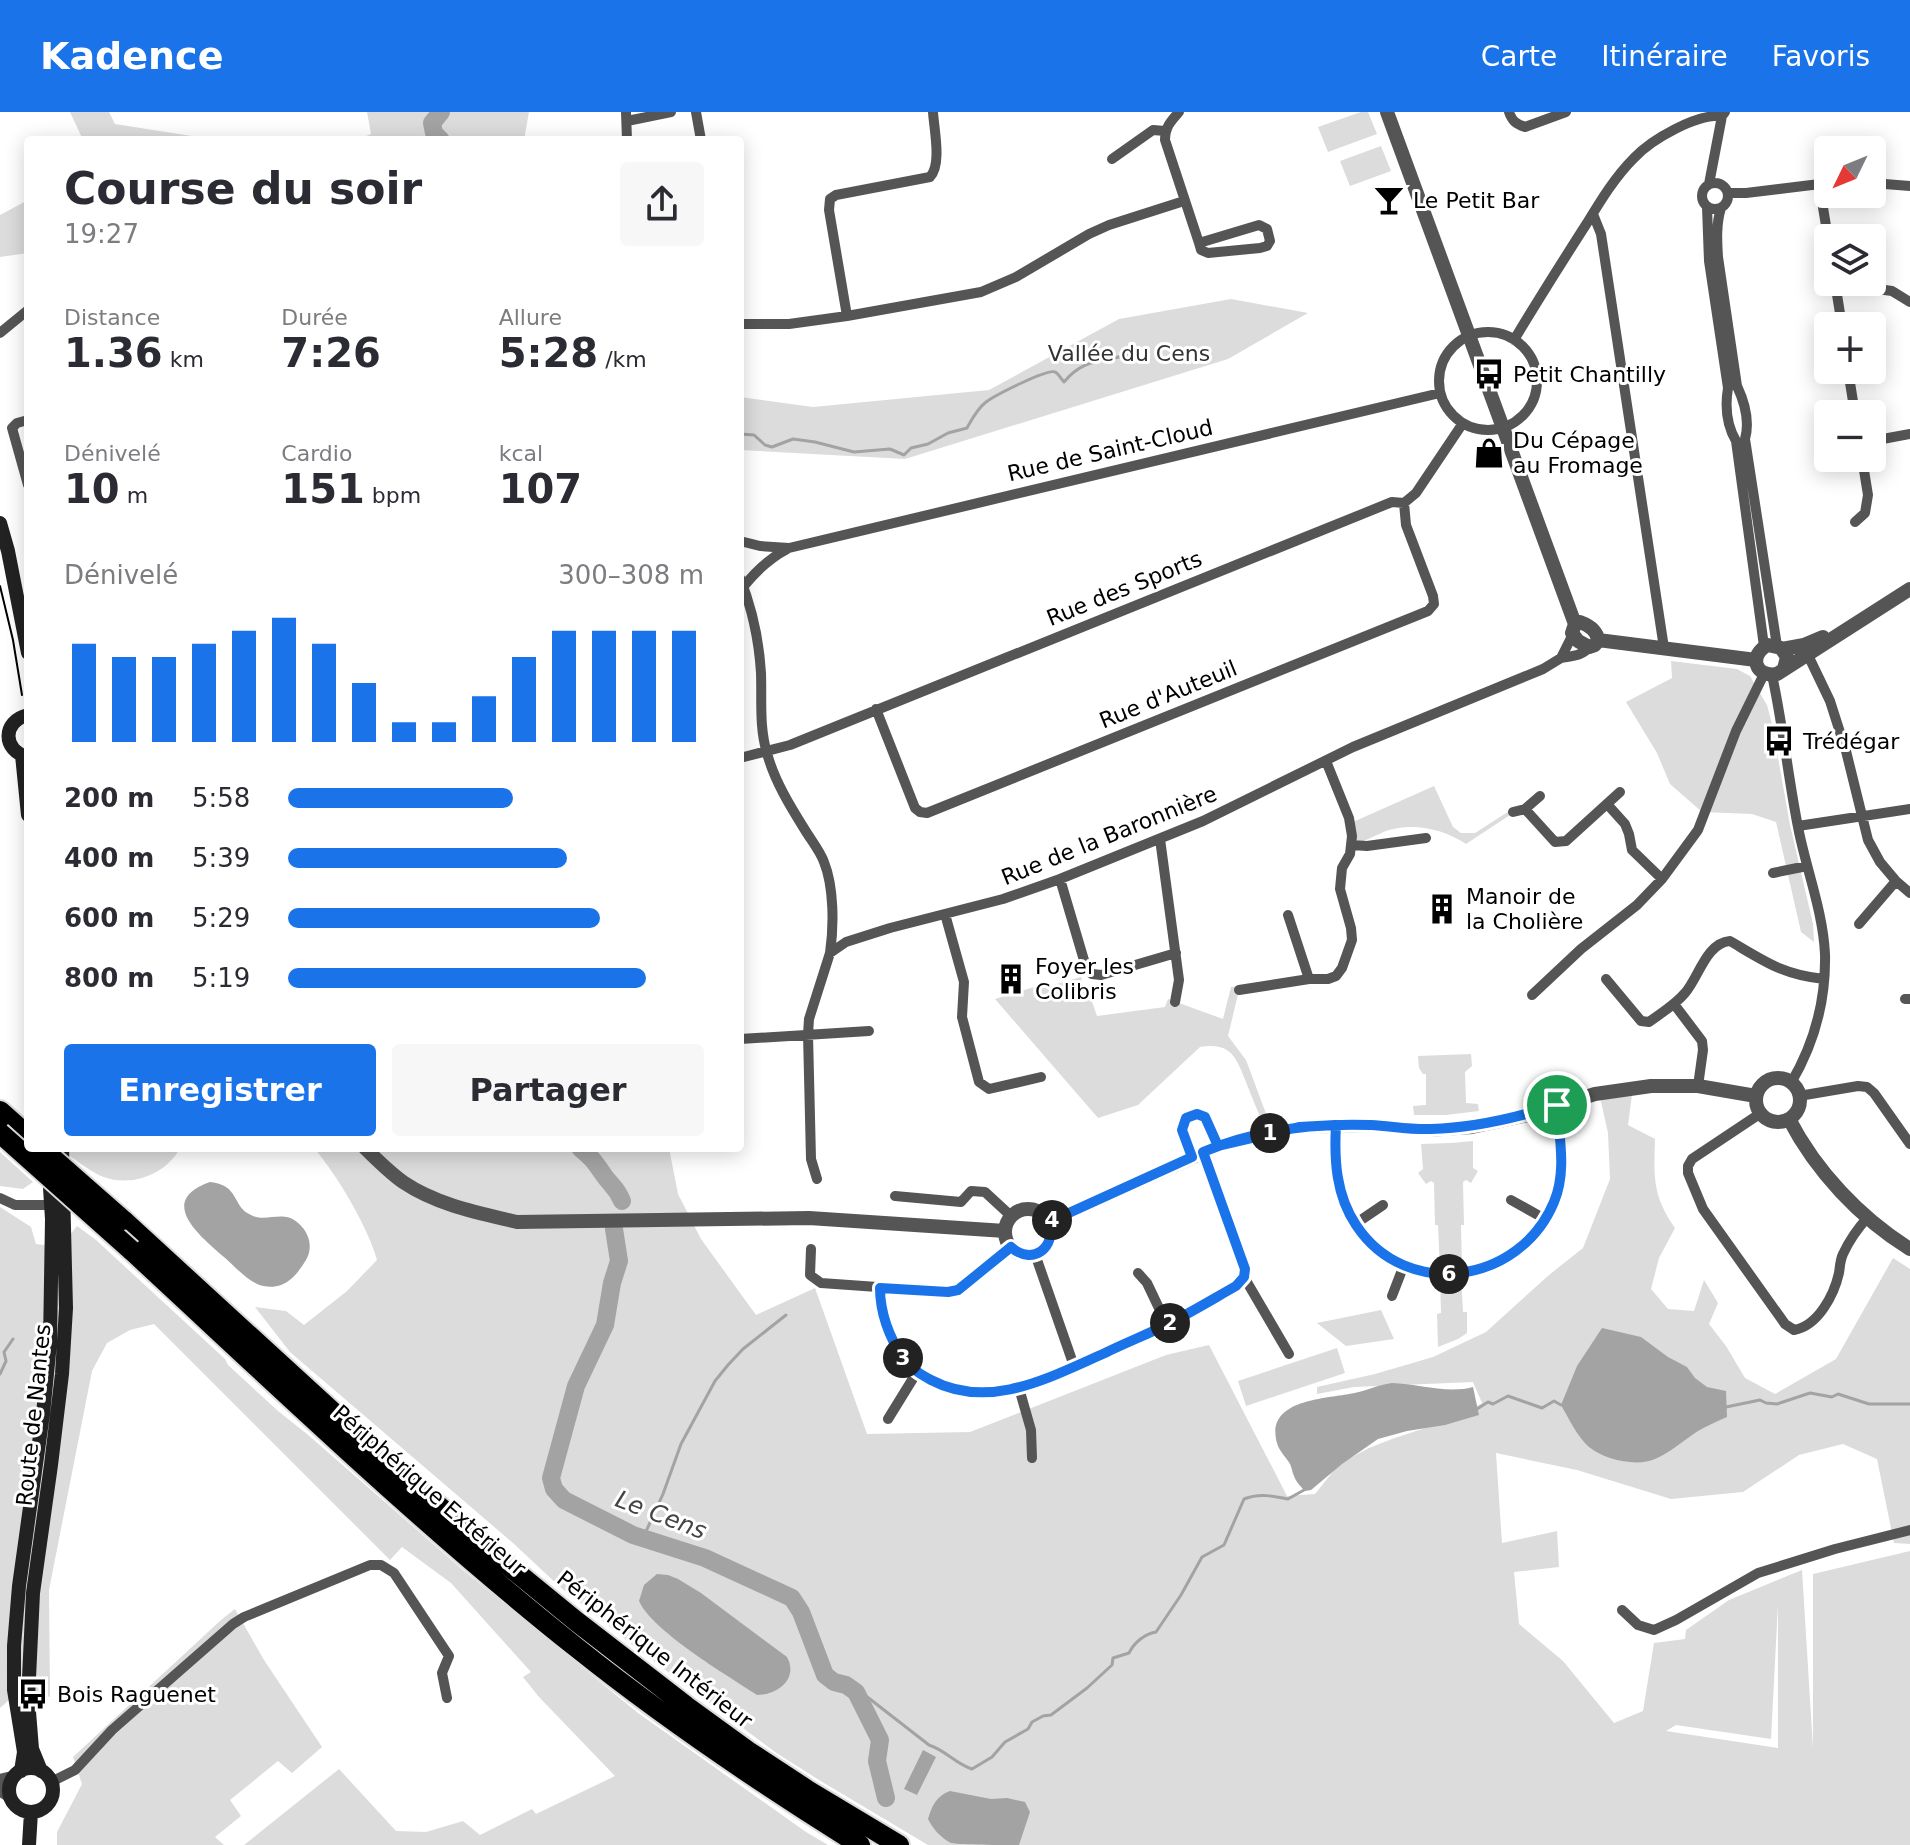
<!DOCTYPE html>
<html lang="fr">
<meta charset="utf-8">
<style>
body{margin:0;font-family:"DejaVu Sans",sans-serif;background:#f7f7f7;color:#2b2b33;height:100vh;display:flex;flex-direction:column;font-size:30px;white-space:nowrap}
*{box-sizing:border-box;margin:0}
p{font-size:26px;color:#7c7c81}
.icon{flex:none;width:44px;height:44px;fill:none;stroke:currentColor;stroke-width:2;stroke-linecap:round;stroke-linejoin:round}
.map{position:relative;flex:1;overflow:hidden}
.drawer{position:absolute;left:24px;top:24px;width:720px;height:1016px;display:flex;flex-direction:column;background:#fff;border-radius:8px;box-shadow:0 4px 20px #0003}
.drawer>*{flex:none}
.needle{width:52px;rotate:227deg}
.tools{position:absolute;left:1814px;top:24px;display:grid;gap:16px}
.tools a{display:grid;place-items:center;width:72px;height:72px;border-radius:8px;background:#fff;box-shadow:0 4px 20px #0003;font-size:40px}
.pin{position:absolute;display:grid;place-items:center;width:68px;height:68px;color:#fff;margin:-34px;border:4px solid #fff;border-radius:50%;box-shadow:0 2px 8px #0007}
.km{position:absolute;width:40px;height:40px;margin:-20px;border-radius:50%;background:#222;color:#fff;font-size:22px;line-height:40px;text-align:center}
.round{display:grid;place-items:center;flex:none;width:84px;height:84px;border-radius:8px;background:#f7f7f7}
.headline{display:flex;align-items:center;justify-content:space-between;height:136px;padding:0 40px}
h1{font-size:44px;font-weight:600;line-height:60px}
.stats{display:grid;grid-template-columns:repeat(3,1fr);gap:12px;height:136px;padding:8px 40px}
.stats div{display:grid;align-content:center}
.stats b{font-size:40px;font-weight:600}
.stats small{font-size:22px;font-weight:400}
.stats p{font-size:22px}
.chart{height:224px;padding:16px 40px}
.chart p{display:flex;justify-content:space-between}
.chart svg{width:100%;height:144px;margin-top:8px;stroke:#1a73e8;stroke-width:6}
.cta{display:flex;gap:16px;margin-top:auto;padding:16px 40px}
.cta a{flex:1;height:92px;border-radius:8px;background:#1a73e8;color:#fff;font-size:32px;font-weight:600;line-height:92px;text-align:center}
.cta a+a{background:#f7f7f7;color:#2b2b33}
ul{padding:0 40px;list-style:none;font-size:26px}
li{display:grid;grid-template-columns:128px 96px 1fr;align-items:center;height:60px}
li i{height:20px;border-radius:10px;background:#1a73e8}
header{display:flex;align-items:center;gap:48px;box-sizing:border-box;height:112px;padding:0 40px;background:#1a73e8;color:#fff}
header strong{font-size:38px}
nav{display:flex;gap:44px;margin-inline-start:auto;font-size:28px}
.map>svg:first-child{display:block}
.green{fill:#dcdcdc;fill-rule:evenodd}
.water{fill:#a3a3a3}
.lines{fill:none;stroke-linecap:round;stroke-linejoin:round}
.stream{stroke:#a3a3a3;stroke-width:3}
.river{stroke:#a3a3a3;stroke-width:18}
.motorway-casing{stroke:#dbdbdb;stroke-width:24}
.minor{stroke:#555;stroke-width:10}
.tertiary{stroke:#555;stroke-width:14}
.secondary{stroke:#222;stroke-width:14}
.motorway{stroke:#000;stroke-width:20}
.tram{stroke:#000;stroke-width:2}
.motorway-bridge-casing{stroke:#dbdbdb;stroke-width:24;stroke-linecap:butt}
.motorway-bridge{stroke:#000;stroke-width:20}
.route-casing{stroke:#fff;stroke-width:16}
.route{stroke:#1a73e8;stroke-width:10}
.labels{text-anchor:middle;stroke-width:6;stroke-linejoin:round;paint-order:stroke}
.poi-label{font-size:22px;fill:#000;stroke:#fff;text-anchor:start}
.park-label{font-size:22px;fill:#333;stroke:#fff}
.street-label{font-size:22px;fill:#000;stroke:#fff}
.water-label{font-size:24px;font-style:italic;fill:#444;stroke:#fff}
</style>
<header>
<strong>Kadence</strong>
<nav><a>Carte</a><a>Itinéraire</a><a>Favoris</a></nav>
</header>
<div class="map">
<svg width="1910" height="1733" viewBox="0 0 1910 1733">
<rect width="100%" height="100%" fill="#fff"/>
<path class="green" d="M70 0H109L115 12 217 28H83Z
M367 0H529L524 28H356L371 22Z
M1361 0H1368L1377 22 1328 40 1318 15Z
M1381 34 1391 59 1350 74 1340 49Z
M28 88V141L0 145V103Z
M1231 187 1308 201 1228 247 905 347 740 338V285L813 295 989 278 1119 207Z
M1671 549 1737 557 1750 564 1767 593 1772 612 1790 713 1813 812 1814 830 1801 820 1776 710 1752 702 1702 700 1670 672 1657 641 1626 590 1672 566Z
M1434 674 1453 715 1461 721H1475L1514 696 1513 701 1466 732C1444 717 1412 710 1386 719 1374 724 1364 730 1351 733L1353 710Z
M1081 865 1084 875H1087L1097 904 1165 895 1168 887 1223 907 1231 875 1240 874 1228 924 1246 948 1268 1007H1261C1256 995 1251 983 1246 970 1236 945 1231 930 1200 935L1138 993 1098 1006 995 887 1041 873 1043 876Z
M1471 942 1472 954 1465 960 1466 991 1478 992 1479 999 1446 1003H1414L1413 994 1426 993V962H1423L1419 956 1418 944Z
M1632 983 1628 1013 1655 1027C1654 1065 1652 1083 1675 1116L1659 1146 1651 1177 1668 1197 1694 1199 1704 1168 1718 1191 1709 1212 1726 1234 1745 1266 1775 1282 1836 1247 1893 1146 1910 1157V1432L1894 1431 1877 1347 1843 1332 1799 1343 1743 1380 1671 1387 1577 1358 1496 1341 1502 1431 1557 1419 1559 1455 1514 1460 1519 1512 1563 1549 1614 1611 1643 1599 1654 1531 1685 1527 1686 1518 1729 1488 1802 1458 1813 1636V1462L1910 1439V1733H928L819 1668 775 1640 636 1536 559 1474 513 1431 290 1240 255 1195 286 1199 304 1213 347 1179 377 1148C368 1115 337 1063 314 1036H669L678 1082 701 1127 756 1203 815 1176 867 1322 970 1320 1166 1243 1209 1233 1287 1384 1315 1382 1339 1352 1369 1336 1392 1327 1461 1304 1482 1291 1473 1270 1354 1275 1317 1282V1275L1375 1262 1433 1245 1486 1220 1549 1163 1583 1136 1610 1067 1608 1021 1600 985ZM1778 1492V1636L1666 1619 1676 1613 1771 1627Z
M1473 1029V1056L1478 1059 1471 1071 1466 1068 1463 1070 1464 1113H1461L1462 1158 1440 1159 1438 1113H1435L1434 1071 1431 1069 1426 1072 1418 1061 1423 1057 1421 1032 1451 1031Z
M70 1036H180C166 1063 130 1076 101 1064 90 1059 79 1050 68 1043Z
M0 1040 33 1070 23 1077 0 1074Z
M0 1095 31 1115 36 1132 60 1135 77 1114 96 1128 225 1247 228 1253 278 1299 307 1322 463 1458 638 1601 806 1720 828 1733H244L339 1657 396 1719 426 1720 463 1709 480 1723 532 1697 536 1702 615 1664 539 1585 523 1565 531 1560 451 1471 402 1435 390 1448 154 1212 130 1218 107 1231 92 1259 49 1478 50 1585 20 1578 0 1596Z
M1461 1163 1463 1200H1467V1221L1458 1227 1438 1235 1437 1202 1441 1201 1440 1164Z
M1381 1198 1394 1227 1346 1234 1317 1211Z
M1337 1236 1345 1261 1246 1294 1238 1269Z
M235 1497 264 1548 322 1635 292 1661 278 1649 230 1688 241 1704 215 1725 224 1733H57V1720L82 1672 73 1645 221 1508Z"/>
<path class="water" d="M210 1070C240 1073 232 1095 251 1103 266 1111 282 1098 297 1110 302 1114 306 1119 308 1125 311 1133 310 1141 306 1148 300 1158 292 1169 281 1173 273 1176 264 1175 257 1172 245 1166 234 1154 224 1145 200 1124 156 1089 210 1070Z
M1602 1216 1641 1225 1668 1245 1687 1255 1695 1266 1707 1275 1726 1279 1727 1305C1717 1309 1707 1314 1698 1319 1684 1328 1671 1340 1655 1347 1637 1355 1605 1348 1589 1335 1578 1326 1568 1305 1561 1293L1577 1254Z
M1392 1271C1418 1272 1448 1282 1473 1275L1479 1303 1445 1313 1407 1319 1378 1327 1342 1352 1311 1378 1305 1379C1301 1375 1296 1370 1294 1364 1292 1360 1292 1356 1290 1352 1286 1345 1279 1339 1277 1331 1265 1288 1323 1287 1349 1282 1364 1280 1377 1273 1392 1271Z
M657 1462 668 1463 678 1467 701 1481 787 1545C799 1567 777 1583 757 1583 727 1563 652 1519 639 1489L644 1473Z
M923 1638 936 1645 917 1683 904 1677Z
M950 1679 991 1687 1007 1686 1025 1690 1030 1700 1019 1733C1004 1733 962 1733 951 1731 941 1726 933 1717 928 1707 932 1694 936 1684 950 1679Z"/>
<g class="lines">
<path class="stream" d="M740 322 754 323 765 333 772 335 793 327 815 330 854 340 890 337 904 343 911 336 928 332 948 321 967 316C972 307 977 297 986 290 994 284 1048 256 1055 260 1058 261 1062 268 1064 270 1086 244 1105 251 1133 241
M0 1262 6 1249 4 1240 13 1227
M1726 1295 1760 1288 1766 1291 1777 1292 1810 1281 1832 1285 1838 1282 1869 1292H1910
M1477 1297 1488 1290 1493 1292 1508 1284 1542 1296 1554 1289 1561 1293
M643 1426 663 1382 681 1332 715 1269 728 1253 743 1237 786 1203
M856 1580 866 1584 929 1633C945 1638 956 1652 972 1657L992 1645 1005 1630 1028 1617 1032 1610 1043 1604 1051 1603 1087 1576 1112 1553 1113 1546 1129 1541C1134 1531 1144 1522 1156 1520L1181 1483 1202 1445 1224 1433 1244 1387C1259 1381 1274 1384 1288 1387L1304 1378"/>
<path class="river" d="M441 28 434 21 432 11 441 0
M580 1036C592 1046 594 1049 603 1062 611 1074 616 1074 622 1089
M614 1117 619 1149 612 1171 605 1213 576 1274 551 1366 554 1377 564 1388 633 1423 705 1446 792 1486 801 1500 825 1563 834 1570 846 1573 856 1580 880 1628 877 1649 886 1686"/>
<g class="motorway-casing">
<path id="motorway" d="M0 999 28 1024
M123 1108 382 1345 499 1446 576 1509 686 1594 748 1639 809 1679 899 1733
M131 1138C277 1273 421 1412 577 1536 667 1608 762 1672 860 1733"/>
</g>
<path class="minor" d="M626 0 627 28
M696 0 701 28
M1179 0C1171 9 1165 15 1165 28L1199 131 1201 138 1208 141 1260 136 1267 134 1270 129 1267 117 1259 113 1199 131
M1509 0C1512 9 1516 12 1525 15L1566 0
M627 9 671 0
M1112 47 1153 18 1165 19
M1702 84a13 13 0 1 1 26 0a13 13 0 1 1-26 0Z
M1819 71 1828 126
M1872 71 1910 74
M1709 72 1722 4
M1728 81H1746L1828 71
M1707 95 1709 149 1728 276C1725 294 1726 312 1736 329L1764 534
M1721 96C1716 112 1717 129 1718 145L1737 274C1745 291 1750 309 1745 327L1777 534
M1593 102 1601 122 1664 536
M1835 170 1842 214
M1835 171 1892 179 1910 190
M847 204 829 98 830 87 836 83 930 65C942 53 934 17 933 0
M740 212H789L847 204 981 180 1016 165 1089 122 1109 113 1184 89
M1439 269a49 49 0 1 1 98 0a49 49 0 1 1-98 0Z
M0 221 28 198
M1514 228C1538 188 1562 150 1587 111 1601 88 1615 65 1634 46 1652 27 1696 2 1722 4L1725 0
M1848 258 1855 302
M28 308 17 311 12 316 28 373
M1872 329 1910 322
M1855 410 1865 401 1868 383 1862 346
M740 429 760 434 789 436 1440 281
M740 466C752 496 759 528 761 561 762 588 759 615 767 641 774 668 790 694 805 718 811 728 820 739 824 750 834 775 834 814 830 841
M744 474C756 459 770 446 787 437
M1572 524 1561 546C1571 544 1583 544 1589 535
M1806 539 1830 589 1846 639 1868 728 1880 750 1896 769 1910 781
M1772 563C1783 613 1788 665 1798 715 1806 757 1823 799 1825 842 1826 887 1814 932 1791 971
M876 597 915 696 920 700 927 701 1428 499 1434 492 1433 484 1406 413 1404 391
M740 646 790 633 1392 390 1404 391 1416 381 1463 311
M1607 692 1625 712 1629 722 1632 738 1662 767
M1525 697 1540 684
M1513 700 1525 697 1555 730 1566 729 1620 680
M1798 714 1910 697
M1160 727 1179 868 1175 890
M1351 733 1367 734 1426 726
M1773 761 1807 754
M1060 767 1086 855 1092 862 1101 863 1176 841
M945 802 964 870 962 905 979 970 989 977 1041 965
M1288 803 1309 867
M1859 812 1896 769
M1606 867 1641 909 1649 910C1661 901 1675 893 1685 881 1699 865 1706 831 1730 829 1764 849 1783 863 1824 867
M1239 878 1309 867H1328L1336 864 1342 856 1352 828 1351 816 1340 777 1342 756 1350 742 1352 724 1349 706 1326 649
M1532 883 1581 837 1637 793 1662 767 1698 718 1736 619 1764 562
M1905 887H1910
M1674 892 1702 929 1703 938 1698 974
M740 927 869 919
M1799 984 1858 974 1867 975 1874 981 1910 1032
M1761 1001 1692 1047 1688 1054V1061L1703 1097 1785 1212 1794 1218C1818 1214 1834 1183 1839 1161 1840 1155 1840 1148 1843 1142 1849 1129 1858 1116 1868 1105
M1336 1013C1335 1041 1335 1071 1347 1097 1381 1168 1470 1183 1526 1129 1540 1115 1553 1098 1558 1078 1565 1050 1559 1021 1557 993
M1192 1045 1182 1018 1186 1006C1194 1002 1198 1001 1205 1005L1218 1034
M817 1067 811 1047 808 922 809 907 830 841 846 830 890 816 1003 787 1060 767 1203 709 1353 635 1543 557 1561 546
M895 1084 961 1090 971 1079 985 1080 1011 1104
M0 1086 15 1093H51
M1511 1088 1545 1107
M1355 1112 1383 1093
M811 1137 810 1163 821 1171 948 1180 958 1178 1011 1135
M1035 1142 1074 1254
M1138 1161 1147 1171 1167 1213
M1244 1165 1289 1242
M880 1176C880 1200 889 1226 903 1245 910 1256 920 1262 931 1268 990 1299 1050 1265 1105 1241 1125 1231 1146 1223 1166 1213 1190 1201 1212 1187 1236 1174L1244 1165 1245 1157 1203 1040
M1392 1184 1404 1153
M1019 1276 1031 1318 1032 1346
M888 1307 917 1260
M1622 1498 1638 1513 1654 1518 1676 1508 1758 1461 1835 1437 1910 1418
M51 1670 75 1658 112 1618 233 1512 244 1505 370 1453H381L394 1461 449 1544 442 1561 447 1586"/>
<path class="tertiary" d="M1387 0 1575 512
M1575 512 1572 521 1578 529 1589 535 1595 533 1598 528
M1575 512 1580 510C1588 513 1597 518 1598 528
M1598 528 1756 548
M1782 537 1804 533 1823 525
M1784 557 1787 545 1781 536 1768 533C1748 543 1755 566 1777 562L1910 477
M1756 988a22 22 0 1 1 44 0a22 22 0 1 1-44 0Z
M1789 1007C1816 1059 1860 1106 1910 1137
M365 1036C377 1048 389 1060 403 1070 437 1093 479 1101 517 1110L809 1106 1005 1119
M1005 1120a23 23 0 1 1 46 0a23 23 0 1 1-46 0Z
M1049 1110 1218 1034 1299 1015 1369 1013 1428 1018 1472 1015 1528 1003 1595 982 1651 974H1698L1756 984
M0 1669 12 1666
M0 1677 9 1683"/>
<path class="secondary" d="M0 411 8 439 28 541
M28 603C2 609 2 639 28 645
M22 643 28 703
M9 1678a22 22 0 1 1 44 0a22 22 0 1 1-44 0Z
M21 1659 24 1640 14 1578V1534L19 1474 43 1302 50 1231 52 1107 49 1060
M41 1659 32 1637 28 1587 33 1481 51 1353 62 1262 66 1196 62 1036
M29 1733 31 1700"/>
<use href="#motorway" class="motorway"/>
<path class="tram" d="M0 474 13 528 22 583"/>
<g class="motorway-bridge-casing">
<path id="motorway-bridge" d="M0 1021 131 1138
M41 1036 123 1108"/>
</g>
<use href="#motorway-bridge" class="motorway-bridge"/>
</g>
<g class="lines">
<g class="route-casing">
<path id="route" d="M1557 993C1516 1006 1475 1016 1431 1017 1411 1018 1391 1014 1371 1013 1314 1011 1255 1018 1203 1040L1245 1157 1244 1165 1236 1174C1213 1187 1190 1201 1166 1213 1146 1223 1125 1231 1105 1241 1050 1265 990 1299 931 1268 920 1262 910 1256 903 1245 889 1226 880 1200 880 1176L948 1180 958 1178 1011 1135C1032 1154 1057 1136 1049 1110L1192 1045 1182 1018 1186 1006 1197 1002 1205 1005 1218 1034 1299 1015 1336 1013C1334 1048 1336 1083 1356 1113 1406 1189 1520 1172 1554 1090 1567 1059 1559 1025 1557 993"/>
</g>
<use href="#route" class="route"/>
</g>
<defs>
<g id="bar-bare" transform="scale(2.4)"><path d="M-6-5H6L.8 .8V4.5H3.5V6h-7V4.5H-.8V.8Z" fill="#000" stroke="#fff" stroke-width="2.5" paint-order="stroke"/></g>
<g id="bus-bare" transform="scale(2.4)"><path d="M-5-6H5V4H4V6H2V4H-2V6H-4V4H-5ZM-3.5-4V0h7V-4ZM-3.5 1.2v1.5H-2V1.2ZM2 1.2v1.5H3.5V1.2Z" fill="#000" stroke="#fff" stroke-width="2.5" paint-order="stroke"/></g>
<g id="shop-bare" transform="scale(2.4)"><path d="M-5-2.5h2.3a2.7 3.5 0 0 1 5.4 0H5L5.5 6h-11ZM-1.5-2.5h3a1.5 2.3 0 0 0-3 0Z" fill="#000" stroke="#fff" stroke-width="2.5" paint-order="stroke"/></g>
<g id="building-bare" transform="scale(2.4)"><path d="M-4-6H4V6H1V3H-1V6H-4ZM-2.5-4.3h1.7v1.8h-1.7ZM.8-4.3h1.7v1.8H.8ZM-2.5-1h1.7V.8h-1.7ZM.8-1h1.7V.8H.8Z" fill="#000" stroke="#fff" stroke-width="2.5" paint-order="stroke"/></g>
</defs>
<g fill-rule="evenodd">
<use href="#bar-bare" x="1389" y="88"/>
<use href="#bus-bare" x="1489" y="262"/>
<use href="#shop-bare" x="1489" y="341"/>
<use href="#bus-bare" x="1779" y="629"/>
<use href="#building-bare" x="1442" y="797"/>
<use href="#building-bare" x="1011" y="867"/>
<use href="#bus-bare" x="33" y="1582"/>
</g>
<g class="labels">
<g class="poi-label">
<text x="1413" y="96">Le Petit Bar</text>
<text x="1513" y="270">Petit Chantilly</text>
<text x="1513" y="336">Du Cépage<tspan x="1513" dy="25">au Fromage</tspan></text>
<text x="1803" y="637">Trédégar</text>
<text x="1466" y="792">Manoir de<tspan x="1466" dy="25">la Cholière</tspan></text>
<text x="1035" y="862">Foyer les<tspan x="1035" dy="25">Colibris</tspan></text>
<text x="57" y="1590">Bois Raguenet</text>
</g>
<g class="park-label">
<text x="1129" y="249">Vallée du Cens</text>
</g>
<g class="street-label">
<text transform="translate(1110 338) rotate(-13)" y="8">Rue de Saint-Cloud</text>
<text transform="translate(1124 476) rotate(-22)" y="8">Rue des Sports</text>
<text transform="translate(1168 582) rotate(-22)" y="8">Rue d'Auteuil</text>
<text transform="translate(1109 723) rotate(-22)" y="8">Rue de la Baronnière</text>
<text transform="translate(33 1303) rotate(-84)" y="8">Route de Nantes</text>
<text transform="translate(430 1378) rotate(41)" y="8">Périphérique Extérieur</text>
<text transform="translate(655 1537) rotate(38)" y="8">Périphérique Intérieur</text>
</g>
<g class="water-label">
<text transform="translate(661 1403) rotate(21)" y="8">Le Cens</text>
</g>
</g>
</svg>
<div class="tools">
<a><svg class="needle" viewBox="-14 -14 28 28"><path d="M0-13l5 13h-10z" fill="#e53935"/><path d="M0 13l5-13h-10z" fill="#7c7c81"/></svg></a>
<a><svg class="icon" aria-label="layers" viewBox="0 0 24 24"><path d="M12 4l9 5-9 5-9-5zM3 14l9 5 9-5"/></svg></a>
<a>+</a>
<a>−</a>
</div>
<div class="pin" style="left:1557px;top:993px;background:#1e9e55"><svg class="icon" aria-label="arrive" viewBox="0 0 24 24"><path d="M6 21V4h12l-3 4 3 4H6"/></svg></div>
<b class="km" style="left:1270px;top:1021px">1</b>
<b class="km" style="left:1170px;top:1211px">2</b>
<b class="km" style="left:903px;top:1246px">3</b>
<b class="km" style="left:1052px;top:1108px">4</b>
<b class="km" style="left:1449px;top:1162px">6</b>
<section class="drawer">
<div class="headline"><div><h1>Course du soir</h1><p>19:27</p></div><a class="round"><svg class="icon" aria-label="share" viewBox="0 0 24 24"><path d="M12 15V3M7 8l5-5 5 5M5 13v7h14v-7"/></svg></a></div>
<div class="stats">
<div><p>Distance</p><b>1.36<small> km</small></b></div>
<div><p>Durée</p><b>7:26</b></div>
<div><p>Allure</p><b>5:28<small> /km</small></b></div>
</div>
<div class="stats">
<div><p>Dénivelé</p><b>10<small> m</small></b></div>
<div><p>Cardio</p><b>151<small> bpm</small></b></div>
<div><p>kcal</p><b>107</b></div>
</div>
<div class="chart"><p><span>Dénivelé</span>300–308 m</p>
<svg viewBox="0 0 160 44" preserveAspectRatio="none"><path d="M5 44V14M15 44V18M25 44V18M35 44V14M45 44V10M55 44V6M65 44V14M75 44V26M85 44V38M95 44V38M105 44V30M115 44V18M125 44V10M135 44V10M145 44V10M155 44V10"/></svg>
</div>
<ul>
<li><b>200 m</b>5:58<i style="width:54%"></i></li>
<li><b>400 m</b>5:39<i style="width:67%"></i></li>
<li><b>600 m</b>5:29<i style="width:75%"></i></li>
<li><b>800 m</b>5:19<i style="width:86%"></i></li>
</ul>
<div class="cta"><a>Enregistrer</a><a>Partager</a></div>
</section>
</div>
